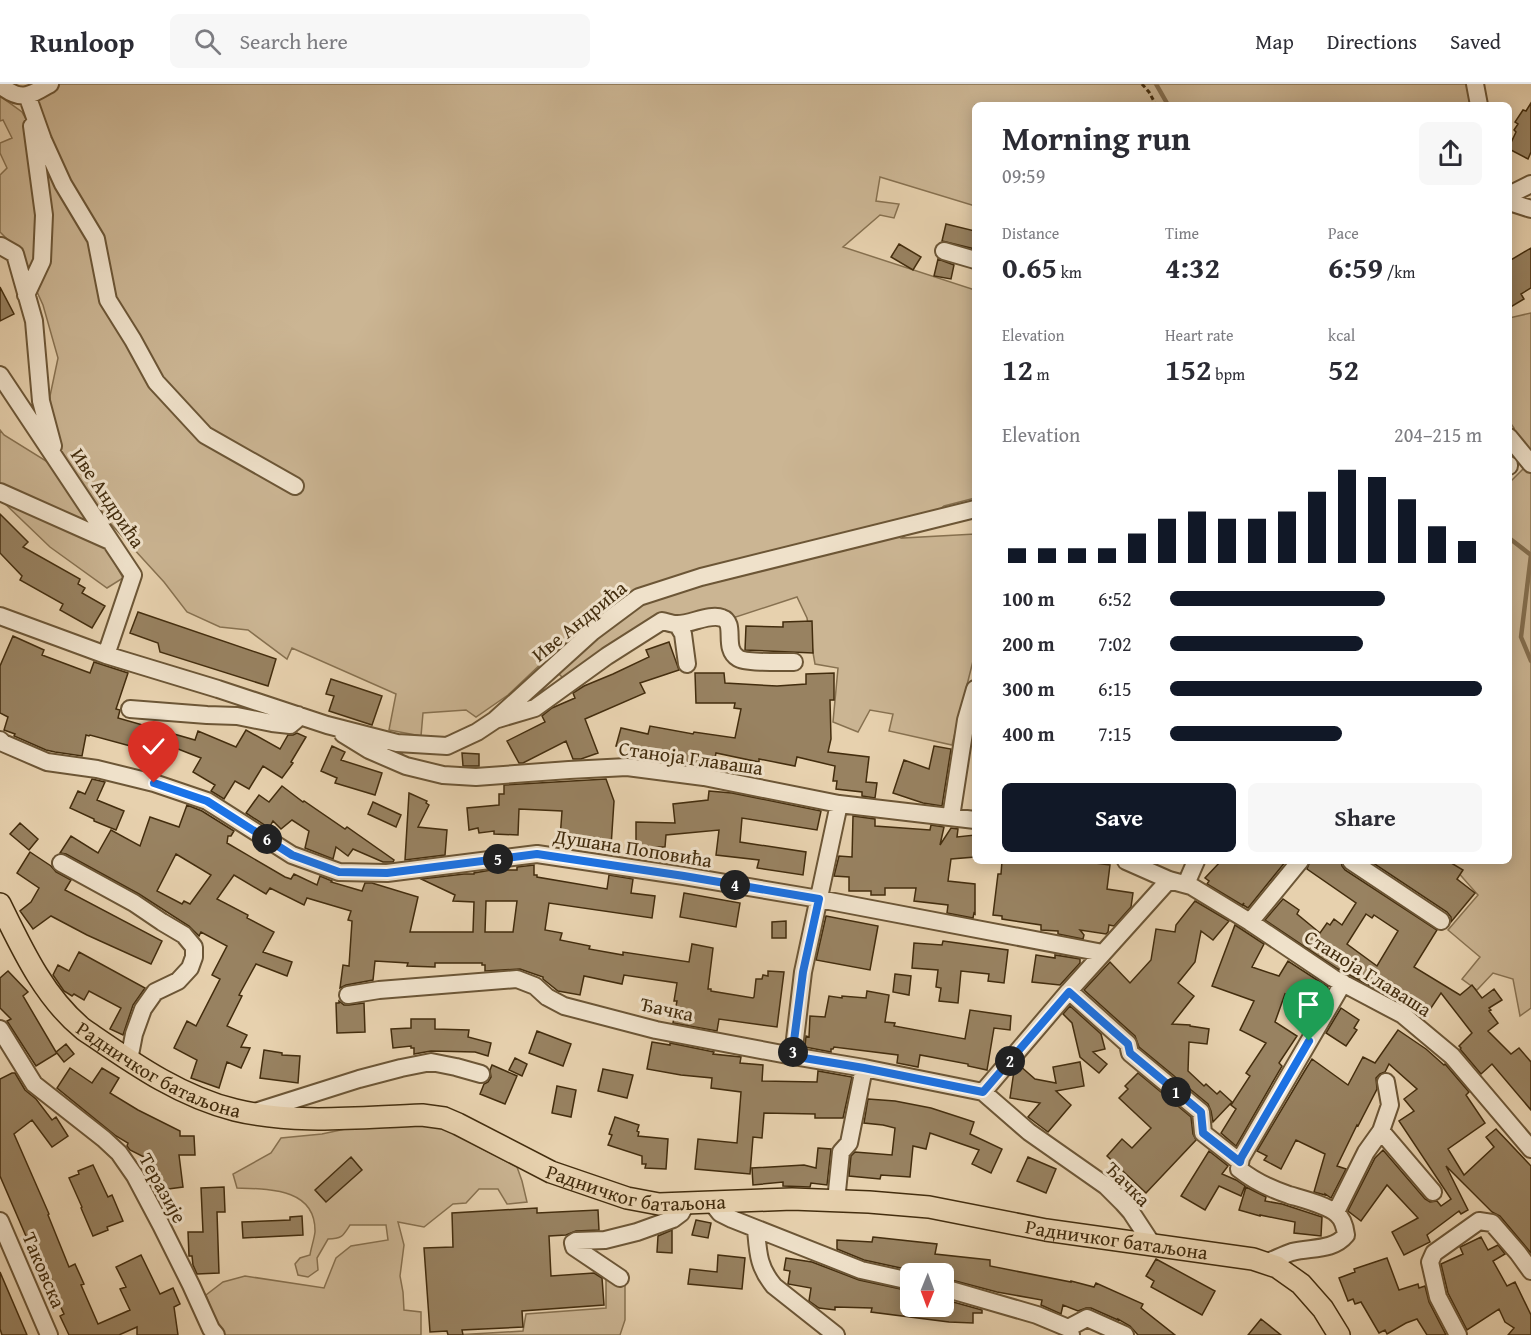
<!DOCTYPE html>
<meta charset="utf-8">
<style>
body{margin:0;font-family:"Gentium Book Plus",serif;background:#f7f7f7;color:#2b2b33;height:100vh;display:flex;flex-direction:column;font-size:22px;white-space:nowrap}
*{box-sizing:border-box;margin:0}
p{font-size:20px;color:#7c7c81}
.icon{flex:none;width:33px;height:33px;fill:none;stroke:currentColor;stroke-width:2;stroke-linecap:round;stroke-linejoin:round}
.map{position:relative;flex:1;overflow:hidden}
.drawer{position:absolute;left:972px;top:18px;width:540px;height:762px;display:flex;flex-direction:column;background:#fff;border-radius:9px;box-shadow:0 3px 15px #0003}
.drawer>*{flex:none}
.needle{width:39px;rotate:181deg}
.controls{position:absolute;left:900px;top:1179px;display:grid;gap:12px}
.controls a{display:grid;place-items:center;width:54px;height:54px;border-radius:9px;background:#fff;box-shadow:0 3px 15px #0003;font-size:30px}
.pin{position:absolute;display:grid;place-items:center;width:51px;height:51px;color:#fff;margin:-62px -26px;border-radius:50% 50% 50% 0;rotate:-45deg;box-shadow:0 0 6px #0007}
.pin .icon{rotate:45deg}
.km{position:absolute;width:30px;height:30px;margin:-15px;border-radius:50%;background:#222;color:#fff;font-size:16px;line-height:30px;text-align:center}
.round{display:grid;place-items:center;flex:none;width:63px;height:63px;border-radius:9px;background:#f7f7f7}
.overview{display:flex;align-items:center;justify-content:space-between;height:102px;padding:0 30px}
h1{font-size:33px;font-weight:700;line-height:45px}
.stats{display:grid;grid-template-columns:repeat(3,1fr);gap:9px;height:102px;padding:6px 30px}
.stats div{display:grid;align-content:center}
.stats b{font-size:30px;font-weight:700}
.stats small{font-size:16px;font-weight:400}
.stats p{font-size:16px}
.chart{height:168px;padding:12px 30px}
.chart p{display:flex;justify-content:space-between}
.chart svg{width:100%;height:108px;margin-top:6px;stroke:#111827;stroke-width:6}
.action{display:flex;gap:12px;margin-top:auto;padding:12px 30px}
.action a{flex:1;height:69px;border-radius:9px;background:#111827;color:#fff;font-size:24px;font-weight:700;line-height:69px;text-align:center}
.action a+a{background:#f7f7f7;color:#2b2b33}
ul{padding:0 30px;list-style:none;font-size:20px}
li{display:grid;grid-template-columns:96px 72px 1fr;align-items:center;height:45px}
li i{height:15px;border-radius:8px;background:#111827}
header{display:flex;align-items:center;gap:36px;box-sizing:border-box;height:84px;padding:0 30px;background:#fff;border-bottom:2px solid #e1e1e2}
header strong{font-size:28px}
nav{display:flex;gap:33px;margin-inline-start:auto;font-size:21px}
.search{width:420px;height:54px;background:#f7f7f7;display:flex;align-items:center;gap:15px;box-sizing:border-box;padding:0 21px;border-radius:9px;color:#7c7c81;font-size:22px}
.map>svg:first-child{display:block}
.green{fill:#cbb593;stroke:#877150;stroke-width:1.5}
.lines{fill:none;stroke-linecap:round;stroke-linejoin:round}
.stream{stroke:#846e4e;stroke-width:4.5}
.building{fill:#988261;stroke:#432d0e;stroke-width:1.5;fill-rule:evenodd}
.minor-casing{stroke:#6c5636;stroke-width:20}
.major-casing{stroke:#432d0e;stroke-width:24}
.path{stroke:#432d0e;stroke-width:3;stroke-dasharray:4.5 3;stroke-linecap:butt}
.minor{stroke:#efe1ca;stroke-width:16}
.major{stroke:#e7d1ae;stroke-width:21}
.route-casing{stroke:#fff;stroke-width:12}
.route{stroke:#1a73e8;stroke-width:8}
.labels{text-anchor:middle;stroke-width:6;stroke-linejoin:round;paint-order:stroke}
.street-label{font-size:20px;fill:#432d0e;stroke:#efe1ca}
</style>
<header>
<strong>Runloop</strong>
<div class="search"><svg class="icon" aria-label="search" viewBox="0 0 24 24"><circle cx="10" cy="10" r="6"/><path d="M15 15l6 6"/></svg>Search here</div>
<nav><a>Map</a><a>Directions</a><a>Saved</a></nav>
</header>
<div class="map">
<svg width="1531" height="1251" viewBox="0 0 1531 1251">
<rect width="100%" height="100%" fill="#e7d1ae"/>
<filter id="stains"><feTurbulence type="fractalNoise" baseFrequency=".00333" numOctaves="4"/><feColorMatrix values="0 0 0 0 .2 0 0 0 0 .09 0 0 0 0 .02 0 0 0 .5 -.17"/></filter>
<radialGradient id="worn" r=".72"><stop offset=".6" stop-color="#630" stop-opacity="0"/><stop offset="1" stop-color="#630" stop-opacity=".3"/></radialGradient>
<path class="green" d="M40 0H1467L1471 21H975V122L880 93 876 117 899 120 894 134 880 131 843 163 975 206V414L944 422 902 454 975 450V569L952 661 889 647 893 630 870 626 858 648 833 638 838 584 815 580 807 534 797 513 684 550 657 534 564 595 545 576 508 611 476 633 466 626 423 629 421 652 389 646 396 610 292 564 287 575 248 546 220 543 187 528 164 498 100 428 60 367 51 333 50 312 58 274 43 221 18 166 0 148V91L7 84 0 69V59L12 54 3 36 0 37V12L22 28 27 37Z
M1531 229V924L1520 932 1513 895 1493 889 1477 906 1462 895 1480 873 1448 846 1478 811 1448 777H1509V399L1523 385 1514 344 1509 337V234Z
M0 346 4 351 51 380 97 447 0 404Z
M0 415 106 464 123 494 107 504 50 463Z
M429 1038 459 1049 475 1061 517 1083 522 1097 527 1118 507 1120 498 1105H479L466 1119 453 1120 424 1143 398 1138 404 1161 400 1192 403 1208 404 1226 421 1228V1251H225L214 1232 206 1211 223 1198 245 1192 324 1204 336 1174 351 1162 388 1156 386 1141H350C343 1152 342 1155 328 1155L317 1174 318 1186 308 1193 298 1191 295 1180 300 1174 310 1171C311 1164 314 1156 315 1148 316 1104 269 1105 237 1104L233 1090 271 1069 281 1054 322 1050 359 1042Z
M606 1190 625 1198V1236L620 1251H455L523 1247 526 1230 606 1224Z"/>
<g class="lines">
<path class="stream" d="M1156 0 1168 21
M1509 454 1531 471 1521 553 1531 577"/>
</g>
<path class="building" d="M1531 19V68L1528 75 1509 65V63L1516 48 1514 46 1518 40 1515 38 1523 26 1526 27Z
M946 140 975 147V165L942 157Z
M899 160 921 173 913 186 891 173Z
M1531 164V204L1521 210 1524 215 1509 224V177Z
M938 175 954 181 951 195 934 192Z
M0 203 14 230 0 237Z
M0 430 28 458 23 463 80 495 78 500 85 504 82 509 105 522 92 544 60 526 63 520 20 496 22 492 0 469Z
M138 528 276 575 268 602 160 568 158 559 130 549Z
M812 537 813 569 745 566 746 542 783 543V538Z
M13 552 44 566 42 571 90 589 94 578 128 589 116 625 120 626 118 634 195 656 198 647 236 663 246 646 280 665 288 651H293L297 649 306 653 291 678 293 679 282 694 263 682 249 705 235 697 224 715 211 707 215 701 193 688 201 674 173 663 171 673 90 651 89 652 86 651 82 672 55 668 46 666 14 652 15 650 4 646 8 633 0 629V582Z
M669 558 679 586 640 599 645 609 585 635 598 669 581 675H573L566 657 523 679H519L507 657 545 638 542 632 552 624 575 614 573 609 584 602 613 590 649 573 646 566Z
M695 589H724L725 599 777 602 806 600V590L834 589V616H830L831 655 828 668 869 673 866 698 877 699 875 714 862 712V708L836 705 837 697H833L835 682 797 673 795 682 759 675V678L716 669 713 683 669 675V678L663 677 637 672V662H616L621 644 648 650 650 642 693 650 694 648 735 654 741 625 734 624 735 619H696Z
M331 595 382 612 372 641 329 627 334 612 326 610Z
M332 662 345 668 341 676 382 689 375 711 335 699 337 694 321 687Z
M934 662 951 665 942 722 923 719 893 709 904 676 929 685Z
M462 669 479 670V682H463Z
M92 695 105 698 97 716 124 727 116 746 94 737V735L70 724 78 707 85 710Z
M606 695 614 717 611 763 584 761V756L560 755 562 727 519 725 518 751 494 750V747L479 749 478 744 469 746 467 724 499 721V710H504V701Z
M282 702 303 718 304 717 345 745 347 743 394 776 393 778H383L353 765 348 772 336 763 333 775 305 764 309 747 292 736 281 745 273 737 269 744 246 729 259 711 269 718Z
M709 707 732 709 821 727 817 746 742 734 740 758 806 768 803 791 757 784 759 776 716 771 719 746 666 751 665 763H636V738L675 739 673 720 708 716Z
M409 709 427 717 426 719 429 721 418 743 447 746 445 771 405 776Z
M373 718 401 731 396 743 368 730Z
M187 721 202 727 234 747 231 752H228L227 759 285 793 291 795 294 790 317 801 320 792 332 797 331 798 362 807 365 799H372L418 813 410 848H473L474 818 453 817 455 811 421 795 464 790H474V789L491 786H517V783L534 781V791H537V793L607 805 609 791 633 795 631 809 655 812 652 834 549 819 545 846 562 849 560 856 590 862 589 865 623 871V868L689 878 692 860 713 864 708 905H711V907L753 914 754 913 756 895H762L763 891 768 892V887L784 888 777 943 719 935 717 947 673 939 677 917H674L677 899 624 891 622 900 584 892 580 911 558 907 543 895V893L520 885 485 887V881H482V879H435V883L407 882 408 879 375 877 373 896 346 901 340 904 343 881 349 882 352 837 348 836 351 827 307 814 304 821 270 804 266 810 234 791 217 815 248 831 247 834 274 848 263 868 292 878 287 892 256 880 239 911 242 912 227 942 247 951 241 963 250 964 241 984 227 978 219 1004 191 994 197 976 174 964 187 937 196 942 220 895 212 891 227 862 201 848 199 852 189 842 139 810 66 770 60 769 71 752 98 769 111 746 140 762 150 733 179 743ZM176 770 211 791 190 820 184 817 182 820 157 807ZM486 817H517L513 848H485Z
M853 732 875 735V742L930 746 931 741 944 743 940 761 951 744 958 745 957 753 975 751V773L951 775 948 797 975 800V830L974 829 973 834 947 829 948 821 914 817 916 804H885V811H871V807H849V793L834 792 839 772 852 773Z
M20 739 38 755 29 766 10 750Z
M30 768 51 782 56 788 71 796 65 806 162 857 151 880 87 851 51 832 33 845 20 827 31 818 39 804 17 789Z
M1002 777H1080L1110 781 1107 805 1133 809 1131 823 1114 842 1109 841 1108 848 1106 850 1080 846 1084 851 1083 855 1058 850V847L1041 846V841L1002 835V832L993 831 998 790H1001Z
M1221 777H1286L1248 824 1243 821 1244 819 1242 821 1207 800 1209 797 1205 794Z
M1310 777H1341L1342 782 1345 786 1437 846 1414 883 1460 911 1472 901 1482 914 1494 905 1502 916 1489 924 1491 926 1489 927 1498 939 1488 947 1511 970 1519 964 1531 978V1026L1492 980 1481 990 1460 965 1461 964 1459 962 1472 949 1441 909 1431 924 1406 908 1400 918 1338 885 1265 836 1283 815 1299 826 1297 830 1320 849 1327 839 1330 841 1334 835 1342 841 1356 819 1307 785ZM1366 830 1372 834 1374 831 1398 847 1377 882 1347 860Z
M1370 777H1448L1463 786 1457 795 1475 809 1451 838V833L1447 828Z
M684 809 740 819 736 843 680 833Z
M1195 817 1229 837 1213 856 1201 847 1195 878 1178 899 1194 912 1172 940 1190 941V942L1209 945 1207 960 1189 958 1188 987 1204 1002 1206 1000 1217 1010 1220 1007 1232 1018 1213 1038 1211 1027 1208 1020 1139 963 1135 952 1084 906 1110 878 1130 899 1151 876 1156 845 1175 848 1176 841Z
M826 832 878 842 870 886 816 876Z
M786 837V854H772V838Z
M1235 841 1264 860 1252 883 1279 892 1288 877 1328 903 1314 928 1285 910 1275 938 1297 952 1279 979 1282 982 1236 1062 1221 1049 1236 1025 1231 1021 1250 992 1246 989 1266 959 1240 946 1254 917 1212 902Z
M943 857 1008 866 1004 899 988 897 989 890 961 887 958 919 939 917 941 904 936 903 938 886 912 884 914 859 942 861Z
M79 868 145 904 133 921 123 951 110 945 121 924 89 907 84 916 74 910 72 912 64 907 53 891 58 881 69 887Z
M1036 871 1055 874V871L1080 875V879L1060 901 1032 898Z
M8 887 28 908 23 912 56 968 66 960 74 970 64 978 57 969 36 982 7 937 11 935 0 924V894Z
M895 890 911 892 909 911 893 908Z
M867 907 889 911 885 938 895 939 894 942 965 955 970 926 1011 932 1010 946 994 944 987 986 968 982V980L920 971 918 983 897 979 898 971 834 963 833 965H831V968L805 963 806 952 809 953 810 932 825 933 829 912 842 914V912L866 914Z
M339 917 344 921H349L364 919 365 948 337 949 336 919H339Z
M1070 922 1101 950 1105 965 1093 968 1107 980 1099 989 1080 973 1072 939 1063 930Z
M1341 924 1359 936 1354 944 1357 946 1346 962 1326 949Z
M411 935H435V945L469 946 468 953 491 959 488 972 475 968 431 967 414 970V964H411V962L393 964 391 945 411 944Z
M1398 946 1426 965 1444 981 1445 980 1469 1008 1466 1011 1485 1039 1448 1065 1464 1091 1494 1063 1486 1053 1496 1045 1531 1082V1169L1500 1132 1492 1128 1446 1082 1468 1126 1461 1130 1459 1127 1427 1151 1430 1158 1404 1171 1392 1148 1418 1134 1387 1101 1361 1137 1348 1127 1375 1074 1383 1066 1425 1115 1430 1118 1437 1117 1441 1122 1451 1115 1399 1037 1414 1027 1404 1015 1417 1005 1389 980 1385 988 1380 990 1376 994 1377 1005 1358 1042 1357 1041 1337 1082 1346 1085 1331 1114 1325 1110V1111L1314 1108 1325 1070 1296 1056 1281 1085 1264 1076 1267 1072 1257 1067 1304 988 1312 975 1348 1001 1363 973 1375 979Z
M537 947 571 960 563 982 529 969Z
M652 958 670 961V959L714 968 713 970 741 973 740 979 763 981 762 997 817 998 818 987 852 993 843 1034H815V1030L764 1029 762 1054 753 1053 750 1090 695 1085 698 1055 737 1059 741 1008 711 1004 712 994 681 991 647 985Z
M264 966 282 969V971L300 972 298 999 260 994Z
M515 974 527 980 522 992 509 986Z
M1080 978 1084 1002 1056 1007 1071 1021 1048 1048 1028 1033 1040 1019 1010 1014 1014 987 1019 981 1035 995 1056 999 1053 983Z
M492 981 517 992 505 1020 480 1010 484 1000 488 998 491 993 490 986Z
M70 984 92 999 102 984 119 994 110 1009 138 1026 180 1047V1052H194L195 1071H179L183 1103 161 1106 160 1095 153 1096 150 1076 130 1066 127 1062 128 1059 116 1052 57 1004Z
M603 985 633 991 627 1014 598 1007Z
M12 989H15L25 1006 36 1015 52 1036 56 1033 68 1052 52 1063 32 1036 14 1050 49 1130 48 1131 69 1183 75 1180 84 1200 81 1201 98 1240 130 1226 120 1205 126 1203 116 1183 141 1171 160 1210 173 1204 180 1220 174 1223 178 1251H137V1243L119 1251H69L60 1232 64 1230 56 1213 59 1211 43 1177 38 1180 0 1092V995Z
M1138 989 1191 1033 1193 1050 1196 1056 1146 1109 1107 1072 1122 1055 1132 1064 1151 1044 1119 1014 1128 1005 1125 1002Z
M557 1002 576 1006 571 1033 552 1029Z
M868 1015 895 1017 931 1024 974 1038 970 1050 1002 1065 991 1089 972 1080 979 1066 930 1049 926 1065 913 1062 910 1093 881 1091 880 1095 849 1092 851 1072 855 1068 892 1071 895 1044 883 1041 864 1039Z
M615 1033 639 1041 637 1047 639 1048 638 1052 668 1055 666 1085 645 1084 646 1080H642V1072L608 1061 612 1051 609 1050Z
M818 1064 831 1065 827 1101 811 1099 810 1103 783 1102V1098L753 1101 752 1084 804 1081 816 1084Z
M1209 1067 1228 1082 1222 1090 1236 1096 1245 1102 1241 1112 1219 1102 1205 1126 1181 1112Z
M351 1073 362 1086 326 1118 315 1106Z
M1028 1073 1056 1085 1046 1109 1017 1097Z
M93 1081 108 1113 112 1111 123 1137 107 1143 108 1146 93 1152 81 1124 82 1123 69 1094 79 1090 78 1087Z
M224 1103 225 1128H217L219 1189 197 1190 193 1181 192 1172H189L188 1148H203L201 1104Z
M1246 1103 1266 1113 1265 1117 1282 1120 1322 1133 1321 1152 1294 1149 1295 1138 1260 1131V1132L1239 1126Z
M537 1124V1129L598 1126 599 1146 576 1147 566 1151 549 1152 551 1192 594 1189 602 1194 604 1221 522 1227 523 1243 462 1246 463 1251H448L447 1247 430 1248 424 1164 453 1163 452 1129Z
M302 1132 303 1151 243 1154 242 1138 290 1136V1133Z
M696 1136 711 1139 708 1154 692 1151Z
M672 1146V1169L657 1168 658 1152Z
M873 1153 937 1160 935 1170 990 1176V1182L1071 1198V1197L1094 1203 1096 1199 1143 1220 1141 1224 1175 1251H1138L1130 1242 1118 1235V1236L1091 1224H1086L1078 1227 1063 1221 1061 1230 1041 1221 1042 1216 997 1208 944 1194V1190H940V1188L910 1184V1186L864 1176 837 1165V1156L872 1158Z
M1481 1153 1488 1166 1498 1161 1505 1170 1493 1177 1507 1202 1515 1198 1531 1231V1251H1508L1514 1244 1505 1238 1499 1225 1467 1246 1448 1209 1441 1180 1463 1170 1460 1163Z
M718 1171 745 1174 742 1205 688 1200 690 1185 717 1188Z
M786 1174 812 1178 859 1196 910 1207V1222H946V1216L982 1226V1229H973V1239L949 1238 871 1228 872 1224 835 1223V1226L819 1224 809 1217 811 1204 788 1200 790 1187 784 1186Z
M1387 1174 1399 1206 1418 1200 1419 1204 1425 1202 1429 1218 1446 1251H1427L1417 1235 1406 1239 1387 1250 1385 1246 1379 1249 1361 1218 1355 1220 1353 1215 1348 1217 1339 1194 1355 1188 1354 1185Z
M1156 1175 1215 1207 1202 1231 1151 1203 1154 1197 1146 1192Z
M0 1188 27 1251H2L0 1245Z
M1261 1235 1281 1251H1248Z"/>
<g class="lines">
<g class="minor-casing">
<path id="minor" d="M1475 0 1479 21
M0 1C21 18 29 12 50 0
M27 11 43 56 63 100 96 155 108 216 133 256 156 298 205 351 295 402
M1509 111 1531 100
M1509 118 1531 125
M1 162 15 170 34 237 41 317 53 362
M944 167 975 176
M26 211 42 177 44 131 32 42
M0 291 133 491 106 571
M1509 353 1531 380
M1509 381V382
M0 408 110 457
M0 532 106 571 218 605 327 641 397 659 447 662 477 648 495 636 592 548 639 513 701 493 975 425
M677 540 683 550 687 580
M130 625 207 631 237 632 272 639 290 641 296 636 298 631
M498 635 535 624 607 572 662 537C667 538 672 540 676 540 689 541 710 529 722 534 737 539 722 564 738 574 745 579 783 578 794 578
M343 650 369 666 406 682 443 691 476 693 569 686 627 683 704 693 839 720 975 736
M0 656 3 659 47 678 97 685 154 699 207 717 292 771 339 788 387 789 537 770 684 792 819 815 1103 869
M951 733 966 636 975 605
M1126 777 1169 796 1191 802 1250 838 1333 894 1403 931 1452 972 1531 1065
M1351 777 1441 837
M61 779 134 819 162 838 184 851 194 863V873L190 884 178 897 155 908 143 925 134 950 129 976
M1186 800 1196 777
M1250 838 1300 777
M1069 907 1128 960 1130 969 1201 1028 1203 1049 1240 1078
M348 911 379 906 517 895 535 902 547 913 564 922 656 946 793 972 864 984 983 1008 1029 1048 1106 1102 1123 1119 1131 1128 1152 1160
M0 945 34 1000 104 1055 119 1069 135 1092 161 1141 191 1201 211 1245 216 1251
M793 972 803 888 839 720
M983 1008 1069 907 1169 796
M252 1029 359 995 401 984 431 978 456 983 481 990
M1381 1047 1433 1108
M836 1117 841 1068 849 1059 864 984
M713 1118 716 1124 720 1129 732 1135 861 1186 910 1197
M1336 1128 1366 1068 1381 1047 1390 1021 1386 998
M0 1137 49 1251
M756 1145C758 1168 758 1183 774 1202L836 1251
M1265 1179C1274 1176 1283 1171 1292 1168 1311 1163 1333 1167 1346 1151 1345 1143 1343 1135 1337 1130 1327 1121 1302 1115 1289 1111 1271 1105 1254 1097 1239 1085L1241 1074 1343 899
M620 1194 574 1163 573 1159 576 1157 605 1156 637 1148 673 1135 681 1129 686 1120
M944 1204 1037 1231 1068 1244 1071 1251
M1068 1244 1087 1234 1125 1251
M1458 1251 1438 1213 1430 1178 1434 1169 1479 1137 1492 1139 1518 1169 1531 1187"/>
</g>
<g class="major-casing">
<g id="major">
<path id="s1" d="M0 820C22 865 44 913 83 945 130 977 178 1012 235 1026 297 1041 360 1033 422 1031L444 1034 458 1040 551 1088 627 1114 659 1120 792 1115 869 1118 929 1123 1046 1146 1253 1175 1277 1183 1301 1200 1323 1225 1339 1251"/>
</g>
</g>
<path class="path" d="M1142 0 1149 8 1156 21"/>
<use href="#minor" class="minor"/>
<use href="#major" class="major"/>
</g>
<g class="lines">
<g class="route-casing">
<path id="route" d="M154 699 207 717 292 771 339 788 387 789 537 770 684 792 819 815 803 888 792 972 864 984 983 1008 1069 908 1128 960 1130 969 1201 1028 1203 1049 1240 1078 1241 1074 1309 957"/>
</g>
<use href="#route" class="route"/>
</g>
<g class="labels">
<g class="street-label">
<text transform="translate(108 414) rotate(56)" y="7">Иве Андрића</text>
<text transform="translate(579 537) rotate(-39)" y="7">Иве Андрића</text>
<text transform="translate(691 674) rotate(8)" y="7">Станоја Главаша</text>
<text transform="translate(633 764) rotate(9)" y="7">Душана Поповића</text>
<text transform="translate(1368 889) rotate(32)" y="7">Станоја Главаша</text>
<text transform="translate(667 925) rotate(12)" y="7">Ђачка</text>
<text dy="7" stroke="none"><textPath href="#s1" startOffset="238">Радничког батаљона</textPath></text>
<text dy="7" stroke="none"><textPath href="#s1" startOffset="742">Радничког батаљона</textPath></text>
<text transform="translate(1128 1100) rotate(45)" y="7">Ђачка</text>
<text transform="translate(163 1104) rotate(61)" y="7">Теразије</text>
<text dy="7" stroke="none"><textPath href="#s1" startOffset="1228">Радничког батаљона</textPath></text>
<text transform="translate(44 1186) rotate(67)" y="7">Таковска</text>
</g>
</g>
<rect width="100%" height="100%" filter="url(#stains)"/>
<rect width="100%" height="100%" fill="url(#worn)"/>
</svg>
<div class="controls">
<a><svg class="needle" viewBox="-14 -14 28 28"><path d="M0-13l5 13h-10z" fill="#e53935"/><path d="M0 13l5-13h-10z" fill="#7c7c81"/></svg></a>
</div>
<div class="pin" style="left:1309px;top:957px;background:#1e9e55"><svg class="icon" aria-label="arrive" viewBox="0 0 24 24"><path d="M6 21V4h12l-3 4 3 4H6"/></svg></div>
<div class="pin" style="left:154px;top:699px;background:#d93025"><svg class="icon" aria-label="check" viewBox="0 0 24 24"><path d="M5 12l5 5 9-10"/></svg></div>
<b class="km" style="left:1176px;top:1008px">1</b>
<b class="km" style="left:1010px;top:977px">2</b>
<b class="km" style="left:793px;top:968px">3</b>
<b class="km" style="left:735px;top:801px">4</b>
<b class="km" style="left:498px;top:775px">5</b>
<b class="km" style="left:267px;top:755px">6</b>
<section class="drawer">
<div class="overview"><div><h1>Morning run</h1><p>09:59</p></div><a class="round"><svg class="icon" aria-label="share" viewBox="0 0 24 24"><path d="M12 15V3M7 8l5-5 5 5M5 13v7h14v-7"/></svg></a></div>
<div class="stats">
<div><p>Distance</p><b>0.65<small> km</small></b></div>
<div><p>Time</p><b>4:32</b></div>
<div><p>Pace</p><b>6:59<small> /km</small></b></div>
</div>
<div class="stats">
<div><p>Elevation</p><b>12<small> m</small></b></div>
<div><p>Heart rate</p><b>152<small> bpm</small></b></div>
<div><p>kcal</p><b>52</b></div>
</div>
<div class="chart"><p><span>Elevation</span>204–215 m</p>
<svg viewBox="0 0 160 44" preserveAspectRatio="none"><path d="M5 44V38M15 44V38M25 44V38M35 44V38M45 44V32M55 44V26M65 44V23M75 44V26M85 44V26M95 44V23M105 44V15M115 44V6M125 44V9M135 44V18M145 44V29M155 44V35"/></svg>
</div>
<ul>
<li><b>100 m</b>6:52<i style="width:69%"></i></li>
<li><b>200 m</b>7:02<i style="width:62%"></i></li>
<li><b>300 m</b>6:15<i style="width:100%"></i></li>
<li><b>400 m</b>7:15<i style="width:55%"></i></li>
</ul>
<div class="action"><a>Save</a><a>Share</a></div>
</section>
</div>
